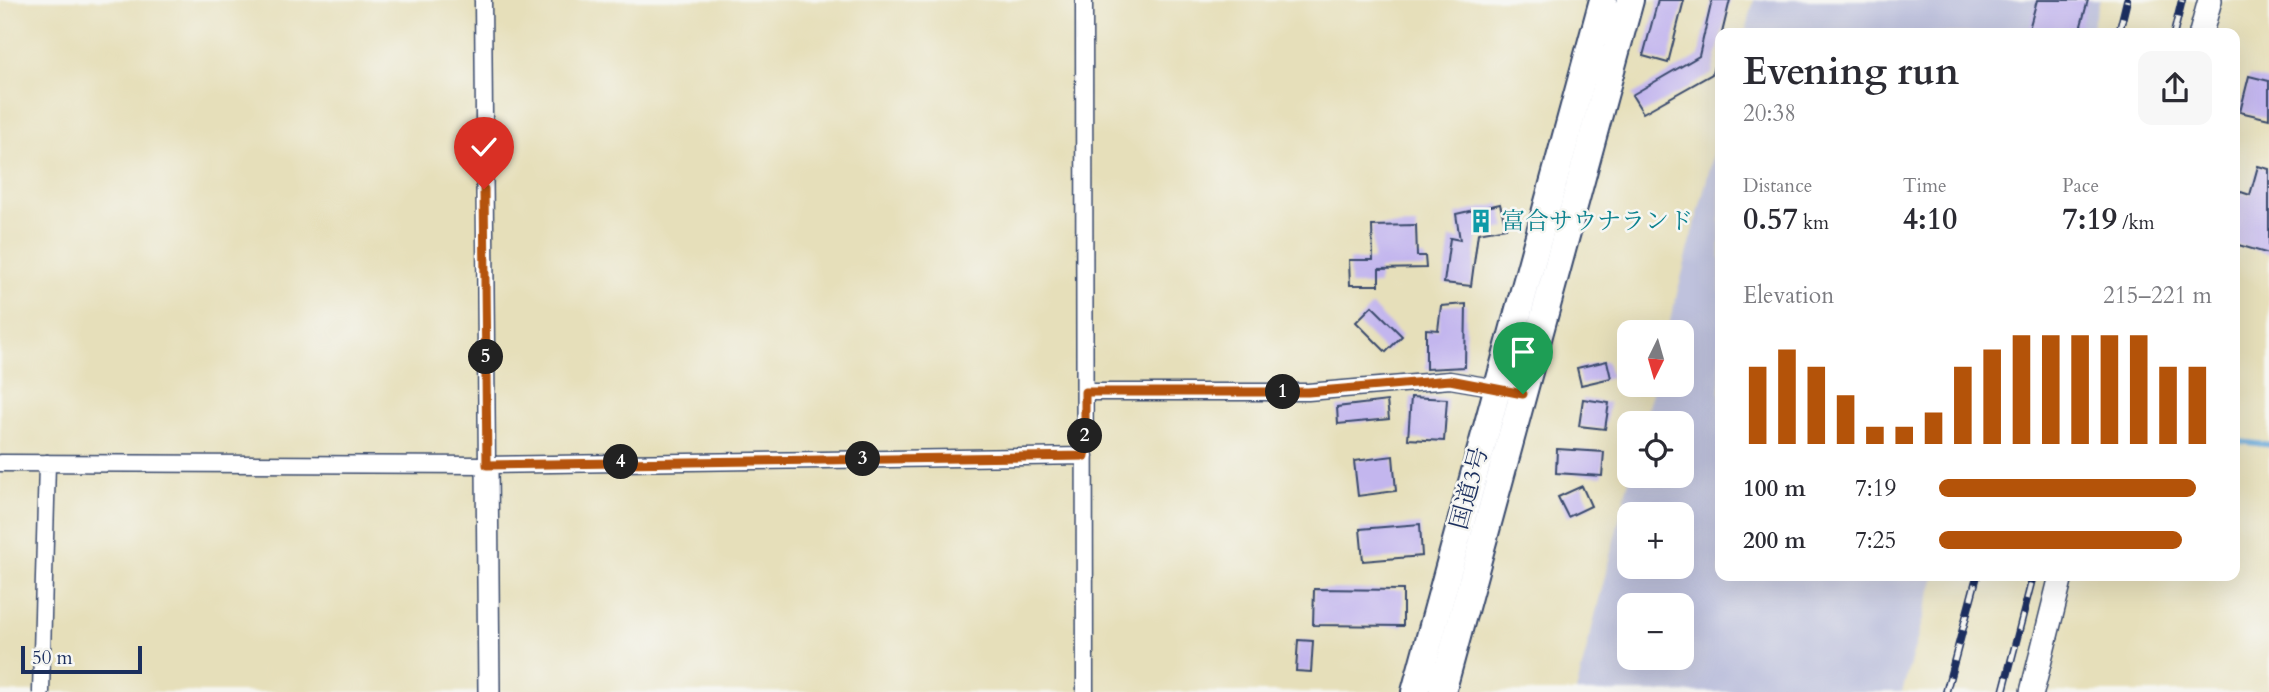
<!DOCTYPE html>
<meta charset="utf-8">
<style>
body{margin:0;font-family:Cardo,"Noto Serif JP",serif;background:#f7f7f7;color:#2b2b33;height:100vh;display:flex;flex-direction:column;font-size:26px;white-space:nowrap}
*{box-sizing:border-box;margin:0}
p{font-size:23px;color:#7c7c81}
.icon{flex:none;width:38px;height:38px;fill:none;stroke:currentColor;stroke-width:2;stroke-linecap:round;stroke-linejoin:round}
.map{position:relative;flex:1;overflow:hidden}
.sheet{position:absolute;left:1715px;top:28px;width:525px;height:553px;display:flex;flex-direction:column;background:#fff;border-radius:14px;box-shadow:0 7px 28px #0002}
.sheet>*{flex:none}
.needle{width:46px;rotate:185deg}
.fabs{position:absolute;left:1617px;top:320px;display:grid;gap:14px}
.fabs a{display:grid;place-items:center;width:77px;height:77px;border-radius:14px;background:#fff;box-shadow:0 7px 28px #0002;font-size:35px}
.scale{position:absolute;left:21px;bottom:18px;width:121px;box-sizing:border-box;padding-left:7px;border:4px solid #1b2f5e;border-top:0;font-size:19px;line-height:24px;white-space:nowrap;color:#1b2f5e;-webkit-text-stroke:5px #f6f6f2;paint-order:stroke}
.pin{position:absolute;display:grid;place-items:center;width:60px;height:60px;color:#fff;margin:-72px -30px;border-radius:50% 50% 50% 0;rotate:-45deg;box-shadow:0 0 7px #0007}
.pin .icon{rotate:45deg}
.km{position:absolute;width:35px;height:35px;margin:-18px;border-radius:50%;background:#222;color:#fff;font-size:19px;line-height:35px;text-align:center}
.round{display:grid;place-items:center;flex:none;width:74px;height:74px;border-radius:14px;background:#f7f7f7}
.head{display:flex;align-items:center;justify-content:space-between;height:119px;padding:0 28px}
h1{font-size:38px;font-weight:700;line-height:52px}
.metrics{display:grid;grid-template-columns:repeat(3,1fr);gap:10px;height:119px;padding:7px 28px}
.metrics div{display:grid;align-content:center}
.metrics b{font-size:30px;font-weight:700}
.metrics small{font-size:19px;font-weight:400}
.metrics p{font-size:19px}
.chart{height:196px;padding:14px 28px}
.chart p{display:flex;justify-content:space-between}
.chart svg{width:100%;height:126px;margin-top:7px;stroke:#b45309;stroke-width:6}
ul{padding:0 28px;list-style:none;font-size:23px}
li{display:grid;grid-template-columns:112px 84px 1fr;align-items:center;height:52px}
li i{height:18px;border-radius:9px;background:#b45309}
.map>svg:first-child{display:block}
.industrial{fill:#bfc2dd;fill-rule:evenodd}
.lines{fill:none;stroke-linecap:round;stroke-linejoin:round}
.stream{stroke:#65a8da;stroke-width:5}
.building{fill:#c3b6ee}
.minor-casing{stroke:#39496c;stroke-width:19}
.tertiary-casing{stroke:#39496c;stroke-width:24}
.secondary-casing{stroke:#39496c;stroke-width:26}
.trunk-casing{stroke:#39496c;stroke-width:30}
.minor{stroke:#fff;stroke-width:16}
.tertiary{stroke:#fff;stroke-width:21}
.secondary{stroke:#fff;stroke-width:23}
.trunk{stroke:#fff;stroke-width:26}
.rail-casing{stroke:#1b2f5e;stroke-width:8}
.rail{stroke:#f6f6f2;stroke-width:5;stroke-dasharray:16;stroke-linecap:butt}
.route-casing{stroke:#fff;stroke-width:14}
.route{stroke:#b45309;stroke-width:9}
.labels{text-anchor:middle;stroke-width:5;stroke-linejoin:round;paint-order:stroke}
.culture-label{font-size:24px;fill:#0d838f;stroke:#f6f6f2;text-anchor:start}
.street-label{font-size:24px;fill:#1b2f5e;stroke:#f6f6f2}
</style>
<div class="map">
<svg width="2269" height="692" viewBox="0 0 2269 692">
<rect width="100%" height="100%" fill="#f6f6f2"/>
<filter id="ink" filterUnits="userSpaceOnUse"><feTurbulence type="fractalNoise" baseFrequency=".0143" numOctaves="2"/><feDisplacementMap in="SourceGraphic" scale="14" xChannelSelector="R" yChannelSelector="G"/><feConvolveMatrix kernelMatrix="1 2 1 2 8 2 1 2 1" color-interpolation-filters="sRGB"/></filter>
<filter id="wash" filterUnits="userSpaceOnUse"><feTurbulence type="fractalNoise" baseFrequency=".00686" numOctaves="4" result="noise"/><feDisplacementMap in="SourceGraphic" scale="28" xChannelSelector="R" yChannelSelector="G"/><feGaussianBlur stdDeviation="1.57" result="paint"/><feColorMatrix in="noise" values="0 0 0 0 0 0 0 0 0 0 0 0 0 0 0 0 0 1.4 0 .05"/><feComposite in="paint" operator="in"/></filter>
<g filter="url(#wash)">
<rect width="100%" height="100%" fill="#e6dfba"/>
<path class="industrial" d="M1754 0H2100L2090 33H1745Z
M1720 129V576H1935L1902 692H1576L1630 476H1682V424L1644 423 1654 385H1682V332H1667ZM1629 514H1682V567H1629ZM1629 606H1682V658H1629Z"/>
<g class="lines">
<path class="stream" d="M2235 441 2269 445"/>
</g>
<g id="blocks">
<path class="building" d="M1658 0H1684L1668 63 1643 56Z
M1712 0H1730L1712 74 1643 113 1632 95 1699 56Z
M2037 0H2088L2079 33H2028Z
M2249 76 2269 81V119L2240 112Z
M2258 166 2269 169V254L2235 244V190L2250 195Z
M1500 204 1506 228 1478 233 1471 286 1444 283 1450 238 1460 240 1456 214Z
M1416 225 1417 256H1425L1426 268 1379 269V285H1350L1349 260H1373L1372 226Z
M1466 304 1465 367 1426 369V329L1438 330 1441 306Z
M1372 306 1402 336 1386 352 1356 322Z
M1607 361 1611 378 1581 385 1577 368Z
M1411 397 1447 399 1444 441 1408 439Z
M1583 399 1609 403 1605 429 1579 426Z
M1387 401 1389 419 1338 424 1337 407Z
M1557 449 1604 452 1602 476 1556 473Z
M1393 456 1396 491 1358 496 1354 461Z
M1582 486 1591 506 1568 517 1558 497Z
M1420 524 1422 556 1363 561 1360 529Z
M1314 589 1403 590V626L1313 625Z
M1298 640 1313 641 1311 672 1296 671Z"/>
</g>
</g>
<g filter="url(#ink)">
<use href="#blocks" fill-opacity="0" stroke="#39496c" stroke-width="2"/>
<g class="lines">
<g class="minor-casing">
<path id="minor" d="M483 0 487 465
M1084 0 1085 692
M1085 392H1308L1450 380 1504 389
M0 463 487 465 1085 456
M41 692 47 463"/>
</g>
<g class="tertiary-casing">
<path id="tertiary" d="M487 465 489 692"/>
</g>
<g class="secondary-casing">
<path id="secondary" d="M2201 33 2210 0
M2032 692 2061 576"/>
</g>
<g class="trunk-casing">
<path id="trunk" d="M1415 692 1603 0
M1442 692 1630 0"/>
</g>
<use href="#minor" class="minor"/>
<use href="#tertiary" class="tertiary"/>
<use href="#secondary" class="secondary"/>
<use href="#trunk" class="trunk"/>
<g class="rail-casing">
<path id="rail" d="M2119 33 2127 0
M2174 33 2182 0
M1946 692 1977 576
M2003 692 2033 576"/>
</g>
<use href="#rail" class="rail"/>
</g>
</g>
<g class="lines" filter="url(#ink)">
<g class="route-casing">
<path id="route" d="M484 189 487 465 1085 456V392H1308L1450 380 1523 394"/>
</g>
<use href="#route" class="route"/>
</g>
<defs>
<g id="building-bare" transform="scale(1.89)"><path d="M-4-6H4V6H1V3H-1V6H-4ZM-2.5-4.3h1.7v1.8h-1.7ZM.8-4.3h1.7v1.8H.8ZM-2.5-1h1.7V.8h-1.7ZM.8-1h1.7V.8H.8Z" fill="#0f9aa8" stroke="#f6f6f2" stroke-width="2.5" paint-order="stroke"/></g>
</defs>
<g fill-rule="evenodd">
<use href="#building-bare" x="1481" y="221"/>
</g>
<g class="labels">
<g class="culture-label">
<text x="1501" y="229">富合サウナランド</text>
</g>
<g class="street-label">
<text transform="translate(1469 488) rotate(-75)" y="8">国道3号</text>
</g>
</g>
</svg>
<div class="fabs">
<a><svg class="needle" viewBox="-14 -14 28 28"><path d="M0-13l5 13h-10z" fill="#e53935"/><path d="M0 13l5-13h-10z" fill="#7c7c81"/></svg></a>
<a><svg class="icon" aria-label="locate" viewBox="0 0 24 24"><circle cx="12" cy="12" r="6"/><path d="M12 2v4M12 18v4M2 12h4M18 12h4"/></svg></a>
<a>+</a>
<a>−</a>
</div>
<div class="scale">50 m</div>
<div class="pin" style="left:1523px;top:394px;background:#1e9e55"><svg class="icon" aria-label="arrive" viewBox="0 0 24 24"><path d="M6 21V4h12l-3 4 3 4H6"/></svg></div>
<div class="pin" style="left:484px;top:189px;background:#d93025"><svg class="icon" aria-label="check" viewBox="0 0 24 24"><path d="M5 12l5 5 9-10"/></svg></div>
<b class="km" style="left:1283px;top:392px">1</b>
<b class="km" style="left:1085px;top:436px">2</b>
<b class="km" style="left:863px;top:459px">3</b>
<b class="km" style="left:621px;top:462px">4</b>
<b class="km" style="left:486px;top:357px">5</b>
<section class="sheet">
<div class="head"><div><h1>Evening run</h1><p>20:38</p></div><a class="round"><svg class="icon" aria-label="share" viewBox="0 0 24 24"><path d="M12 15V3M7 8l5-5 5 5M5 13v7h14v-7"/></svg></a></div>
<div class="metrics">
<div><p>Distance</p><b>0.57<small> km</small></b></div>
<div><p>Time</p><b>4:10</b></div>
<div><p>Pace</p><b>7:19<small> /km</small></b></div>
</div>
<div class="chart"><p><span>Elevation</span>215–221 m</p>
<svg viewBox="0 0 160 44" preserveAspectRatio="none"><path d="M5 44V17M15 44V11M25 44V17M35 44V27M45 44V38M55 44V38M65 44V33M75 44V17M85 44V11M95 44V6M105 44V6M115 44V6M125 44V6M135 44V6M145 44V17M155 44V17"/></svg>
</div>
<ul>
<li><b>100 m</b>7:19<i style="width:94%"></i></li>
<li><b>200 m</b>7:25<i style="width:89%"></i></li>
</ul>
</section>
</div>
